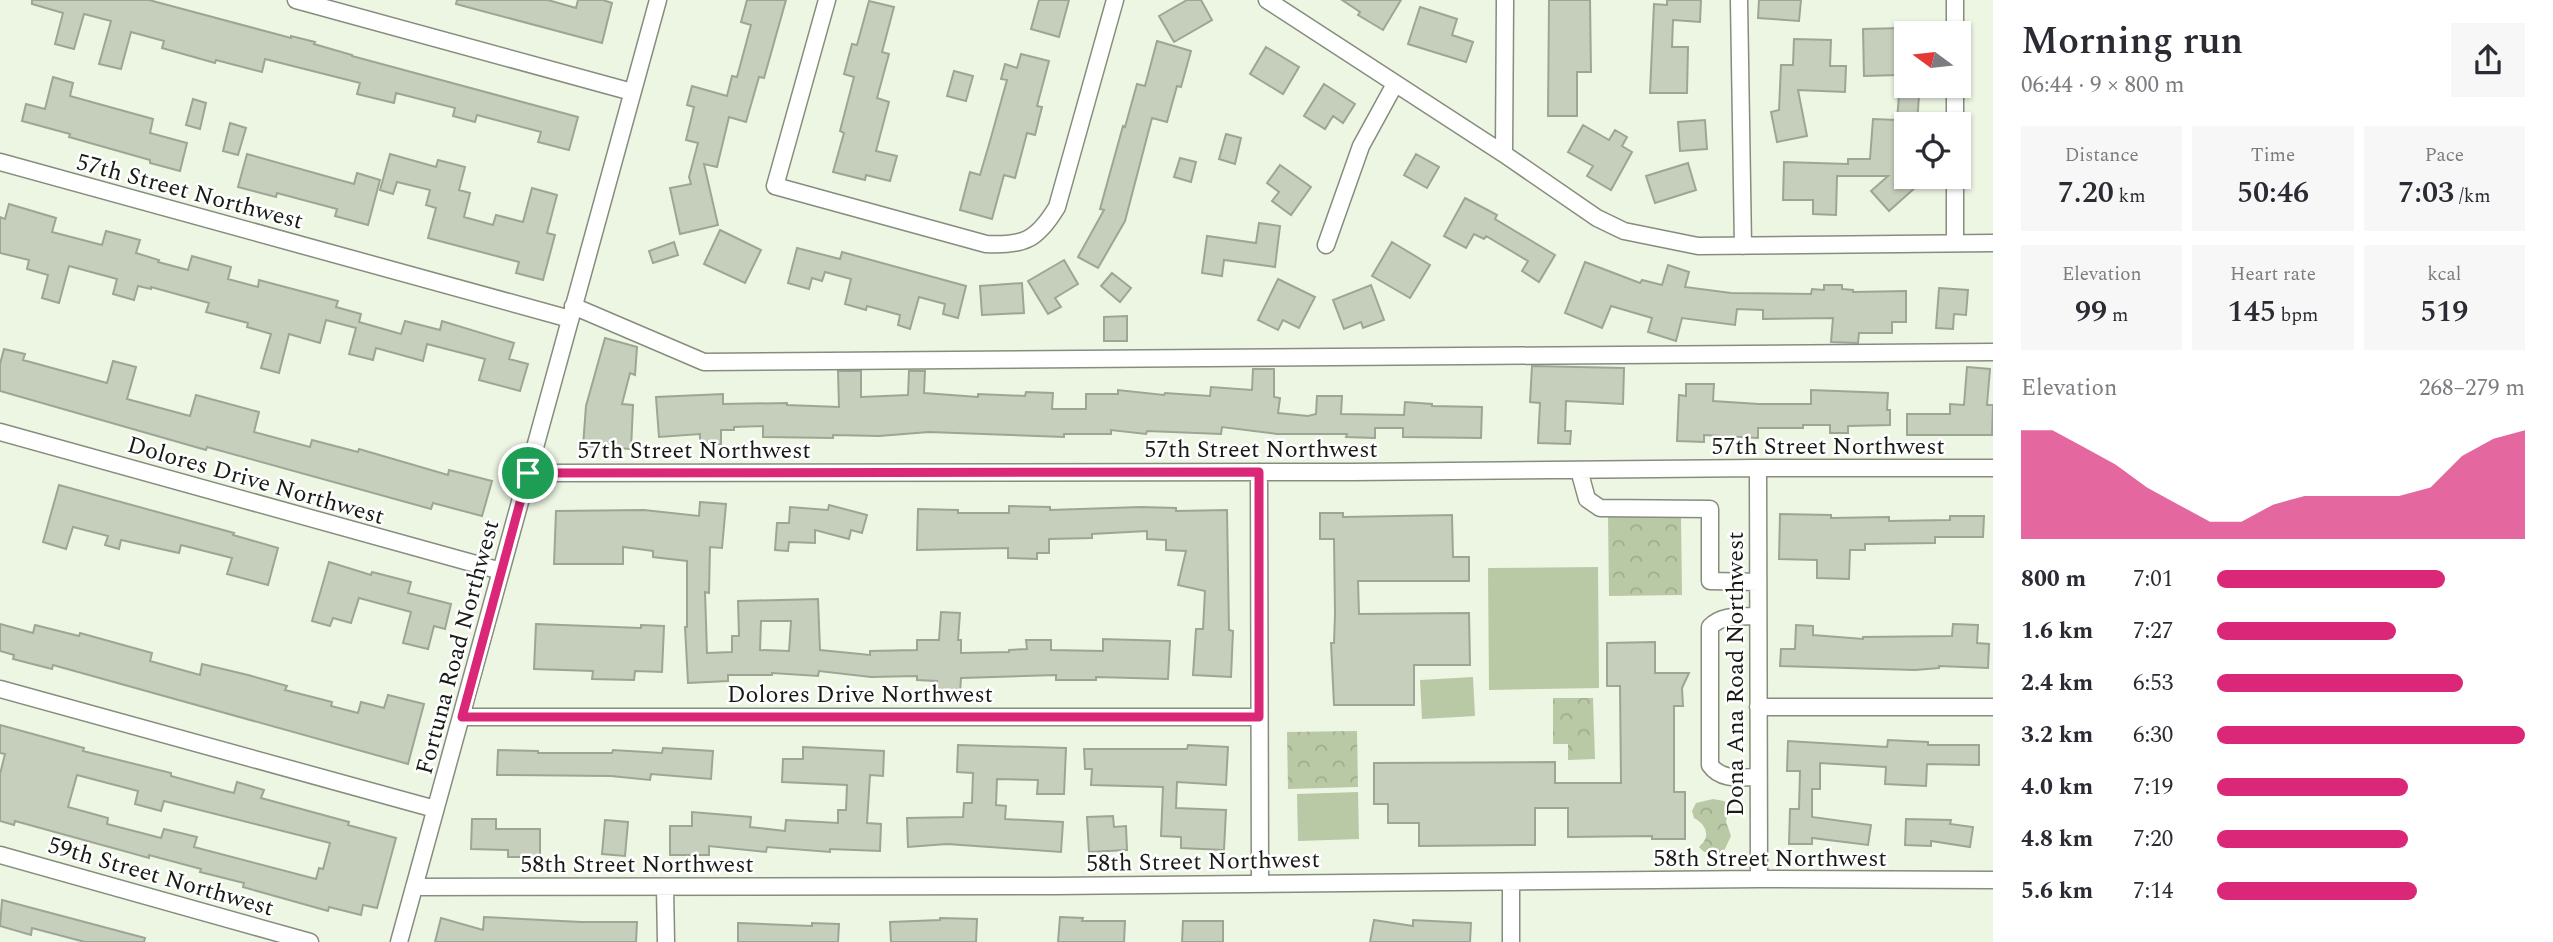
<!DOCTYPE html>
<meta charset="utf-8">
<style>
body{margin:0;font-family:Spectral,serif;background:#f7f7f7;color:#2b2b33;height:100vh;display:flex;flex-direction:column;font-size:26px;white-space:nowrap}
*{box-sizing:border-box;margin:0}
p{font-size:23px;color:#7c7c81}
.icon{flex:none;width:38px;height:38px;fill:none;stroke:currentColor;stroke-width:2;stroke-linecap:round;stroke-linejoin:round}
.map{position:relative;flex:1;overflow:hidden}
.panel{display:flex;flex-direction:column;background:#fff;width:560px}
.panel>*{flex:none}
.needle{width:46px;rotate:285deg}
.fabs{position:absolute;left:1894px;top:21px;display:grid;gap:14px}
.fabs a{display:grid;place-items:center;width:77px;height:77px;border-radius:0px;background:#fff;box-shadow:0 2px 5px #0004;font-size:35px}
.pin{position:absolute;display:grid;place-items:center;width:60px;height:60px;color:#fff;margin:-30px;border:4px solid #fff;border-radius:50%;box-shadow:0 2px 7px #0007}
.round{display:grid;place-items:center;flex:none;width:74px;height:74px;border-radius:0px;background:#f7f7f7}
.headline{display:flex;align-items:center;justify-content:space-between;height:119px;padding:0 28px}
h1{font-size:38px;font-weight:600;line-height:52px}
.stats{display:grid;grid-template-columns:repeat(3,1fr);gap:10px;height:119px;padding:7px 28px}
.stats div{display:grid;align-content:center;border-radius:0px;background:#f7f7f7;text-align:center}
.stats b{font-size:30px;font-weight:600}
.stats small{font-size:19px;font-weight:400}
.stats p{font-size:19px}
.chart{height:196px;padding:14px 28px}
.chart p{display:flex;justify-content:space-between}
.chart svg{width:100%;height:126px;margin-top:7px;fill:#db2777;opacity:.7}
ul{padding:0 28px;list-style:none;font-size:23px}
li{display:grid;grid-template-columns:112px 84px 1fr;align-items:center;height:52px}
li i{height:18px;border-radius:9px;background:#db2777}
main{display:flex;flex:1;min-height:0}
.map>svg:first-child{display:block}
.grass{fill:#bac9a5}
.forest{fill:url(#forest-crowns)}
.building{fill:#c6cebc;stroke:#9ea595;stroke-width:2;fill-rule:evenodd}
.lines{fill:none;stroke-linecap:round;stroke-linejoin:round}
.minor-casing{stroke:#868d7d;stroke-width:19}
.minor{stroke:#fff;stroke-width:16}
.route-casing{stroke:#fff;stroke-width:14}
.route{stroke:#db2777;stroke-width:9}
.labels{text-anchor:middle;stroke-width:5;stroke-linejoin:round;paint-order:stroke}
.street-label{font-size:24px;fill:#181b15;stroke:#fff}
</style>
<main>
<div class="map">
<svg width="1993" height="942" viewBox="0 0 1993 942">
<defs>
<pattern id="forest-crowns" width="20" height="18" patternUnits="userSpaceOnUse" patternTransform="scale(1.75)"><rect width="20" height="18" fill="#bac9a5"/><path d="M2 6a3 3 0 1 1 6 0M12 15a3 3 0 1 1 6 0" fill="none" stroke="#9fac8d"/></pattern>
</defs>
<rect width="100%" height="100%" fill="#edf5e3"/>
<path class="grass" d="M1598 567 1599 688 1489 690 1488 568Z
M1473 677 1475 716 1422 719 1420 680Z
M1358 792 1359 839 1298 841 1297 794Z"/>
<path class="forest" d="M1681 515 1682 595 1609 596 1608 516Z
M1553 698H1593L1595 759 1568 760V744H1553Z
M1357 731 1358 787 1288 789 1287 732Z
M1713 799 1724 801 1729 806 1726 822 1731 836 1724 851C1715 855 1706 856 1699 847 1711 837 1707 825 1694 818L1692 811 1696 803Z"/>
<path class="building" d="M32 0H149L291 38V36L315 42 314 44 352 55V56L578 117 569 150 538 142 541 132 477 115 475 122 453 116 455 108 396 93 394 103 357 94 360 83 265 59 262 72 216 60 215 63 162 48 164 41 131 32 121 69 99 64 111 21 84 14 74 49 55 44 63 13 32 4Z
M457 0H548L576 8 578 0H603L612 3 602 43 456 4Z
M747 0H786L764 78 759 77 746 122 729 117 717 167 704 164 718 225 680 234 670 188 691 184 689 177 698 143 686 140 694 107 687 105 692 86 727 96 732 76 737 77 751 25 741 22Z
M1039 0H1069L1059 37 1031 29Z
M1187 0H1201L1212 20 1174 42 1159 16Z
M1342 0H1401L1383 30 1358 15 1360 12Z
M1549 0H1590L1591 72H1577V116H1548Z
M1667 0H1701L1700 22 1673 20 1672 47H1688L1687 93H1650L1654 4 1667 5Z
M1759 0H1801L1799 21 1758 18Z
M869 1 894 7 882 52 889 54 877 98 889 102 876 151 897 156 890 181 866 175 865 180 833 172 844 133 840 131 854 77 844 74 852 44 857 45Z
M1420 7 1457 19 1452 35 1473 42 1466 62 1408 44Z
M1902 28 1903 52H1898L1899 75 1864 76 1863 29Z
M1794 39 1831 40 1830 66H1846L1845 92 1798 90 1807 136 1777 142 1771 112 1779 110 1781 65H1793Z
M1157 41 1191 51 1181 87 1177 86 1167 122 1152 118 1125 221 1098 268 1078 257 1104 210 1100 209 1123 126 1125 127 1137 84 1145 86Z
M1266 47 1299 67 1283 94 1250 74Z
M1021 54 1049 61 1037 106 1042 107 1035 135 1027 133 1015 178 1004 175 992 219 960 210 970 172 980 175 990 141 1007 80 1001 79 1005 64 1017 68Z
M954 71 973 76 966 101 947 96Z
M53 77 73 83 70 96 153 119 150 133 187 143 180 171 150 163V160L69 137 70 134 22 121 26 104 45 109Z
M1324 84 1355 104 1343 123 1333 116 1325 129 1304 116Z
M1899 95 1919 96 1917 124H1906V177H1927L1889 211 1871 191 1888 176H1837L1836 215 1813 214V200H1783L1784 162 1848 164V159H1870L1873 119 1897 120Z
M193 99 206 103 200 129 186 125Z
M1705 120 1707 149 1680 151 1678 122Z
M230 123 246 128 238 155 223 151Z
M1583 125 1609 140 1615 130 1627 137 1622 146 1632 152 1611 190 1587 176 1593 166 1568 152Z
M1226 134 1241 138 1235 164 1219 159Z
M247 154 354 184 357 173 380 180 368 225 335 216 337 209 277 193 276 197 238 187Z
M390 154 436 167 438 160 465 167 459 190 470 193 464 217 493 225 496 215 523 222 532 188 557 195 547 233 555 235 543 280 516 273 519 262 428 238 436 208 426 205 430 190 397 182 393 194 380 190Z
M1416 154 1439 167 1427 188 1404 175Z
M1180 158 1196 162 1191 182 1174 177Z
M1688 163 1696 190 1655 203 1646 176Z
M1280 165 1311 187 1291 215 1272 201 1279 192 1267 183Z
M1465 198 1497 215 1495 219 1555 255 1539 282 1522 271 1528 261 1486 236 1484 239 1474 234 1466 248 1444 236Z
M9 204 56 218 52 232 102 245 106 231 140 240 136 253 159 260 158 262 188 270 192 256 231 267 228 279 258 287 259 280 338 301 336 307 361 314 359 322 401 334 405 321 440 330 442 321 514 343 509 359 528 364 520 391 479 380 485 359 427 344 423 361 376 348 373 360 349 354 356 328 326 320 320 343 289 334 279 373 261 368 271 334 247 327 248 323 206 312 209 303 151 287V289L138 286 134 300 113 294 117 279 69 266 59 303 42 298 48 275 27 269 29 260 0 253V217L5 219Z
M1259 223 1280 226 1275 267 1224 260 1222 276 1202 273 1207 236 1256 243Z
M720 230 761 250 745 283 704 264Z
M674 242 678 255 653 263 649 251Z
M1392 242 1430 265 1410 298 1372 276Z
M797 248 840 259 842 252 966 286 958 318 943 314 945 304 919 297 910 329 898 325 900 315 867 306 866 310 845 304 851 279 825 272 822 281 812 278 809 289 788 283Z
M1064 260 1078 284 1055 298 1061 307 1048 314 1028 281Z
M1585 262 1640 283 1642 280 1662 285 1668 265 1689 272 1685 287 1731 293 1811 294 1812 289 1824 290V285H1842V289L1853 290V292L1906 291V322H1892V333H1859L1858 343 1831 342 1833 318 1763 319V310L1737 309 1735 325 1682 318 1676 341 1648 332 1652 318 1611 306 1602 328 1565 313Z
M1112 273 1131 288 1120 302 1101 286Z
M1278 279 1315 297 1299 328 1283 320 1278 330 1258 320Z
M1022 283 1024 313 982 315 980 286Z
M1371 285 1384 320 1363 328 1361 322 1344 329 1333 300Z
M1939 288 1968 290 1966 315 1954 314 1953 329 1936 328Z
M1127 316V341H1104V317Z
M605 338 637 347 635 375 630 373 622 404 633 405 631 449 583 446 586 406Z
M4 349 25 354 23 360 107 383 113 361 136 367 127 399 190 416 196 395 259 412 254 432 310 447 312 440 358 452 359 449 448 475 449 470 492 481 482 516 433 503 431 509 207 447 206 450 0 391V364Z
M1532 366 1624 368 1623 404 1566 401 1565 431H1571L1570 444 1538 443 1540 403 1530 402Z
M1967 367 1990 369 1987 405H1993L1992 435H1907V414H1950V404L1964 405Z
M1253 369H1274V397L1280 398 1278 413 1308 416 1316 414 1317 396H1342L1341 414 1404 415 1405 402 1432 404V406L1482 407 1481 438 1403 437V428H1375V438L1346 437 1347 434H1277L1222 427 1221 434 1147 431 1146 434 1111 430V434H1064V437L929 432 879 436 833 435V438L763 437V426L734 427V430H721V444L700 443V434L659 437 656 397 723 394V404L787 403V405L839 407 838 371H861V397L908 395 909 371H925L924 393 978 397V394L1025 396 1026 392 1053 393 1052 409H1086V394H1118V390L1164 395 1165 393 1210 396 1211 387 1252 390Z
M1686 384H1714L1713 401 1759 404H1811V390L1888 393 1887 410H1890V425L1848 426V433H1830V425H1803V428H1758V438L1704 435V442L1677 441 1679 395 1686 396Z
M59 485 234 533 233 535 278 548 268 585 227 574 232 558 181 545 179 553 121 540 119 549 105 545 108 536 73 527 66 549 43 542Z
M700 502 726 504 722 548 710 547 709 593 705 592 707 653 732 652V636H739L738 601 818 599 820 650 870 655V651L917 650V640H939L941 612 960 613 958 640H961V653L1009 652V650L1027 649 1026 640H1051V650L1103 651V639L1170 641 1168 679 1096 677V680H1056V675L961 678 960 693H937V681L917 680V676L871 677 819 671 818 676 772 673V675H728V681L688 683 685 627H687V561L653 557V551L623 547V564H554L556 511 644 510 699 516ZM761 621H791L789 651 760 650Z
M829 505 867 515 862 533 851 530 849 539 815 530V543L789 542 788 551 775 550 777 523H789L790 507 828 510Z
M1009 506 1050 507V510L1141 507 1176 508V511L1227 510 1229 630 1233 631 1231 677 1193 675 1196 629H1203L1205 591 1178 585 1186 551 1166 550V540L1147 539V531L1092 534V538L1049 539V553H1037V559L1008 558V548L917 550 918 509 958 510V513H1009Z
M1320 513H1343V517L1452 515 1453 557H1469V581H1358L1359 614 1469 613 1470 665H1414V705H1334L1331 643H1334L1335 614 1334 539H1320Z
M1780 514 1831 515V518L1889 517V521L1950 520V516H1984L1983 537H1935V543L1865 544V550H1850L1849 579 1817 578V560L1779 559Z
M329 562 371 575 372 572 411 582 408 593 451 604 445 629 434 626 428 649 403 643 411 612 359 598 351 623 333 618 330 626 312 621Z
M0 624 33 633 35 625 79 636 80 633 152 653 150 661 200 675 202 664 248 675 287 686 285 690 332 702 331 706 358 713 361 702 384 708 388 695 424 704 408 764 53 665 52 669 13 659 14 655 0 651Z
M536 624 641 628V625L664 626 662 672 635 671 634 680 592 679 593 671 534 669Z
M1953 624 1978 625 1977 643 1989 644 1988 668 1939 666V668L1915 670 1780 666 1781 649H1795L1796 625 1813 626V635L1863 639V637L1952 636Z
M1655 642V673H1689L1682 688 1683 706H1674V792H1685V839H1652V836L1568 837V808H1535V845L1419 846V823H1388V804H1374V763L1555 762V783H1621L1620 686H1607V643Z
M0 725 84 748 83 751 171 773V776L222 790 234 793 237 782 264 790 261 798 349 822 348 825 396 838 377 908 363 905 361 915 329 907 328 911 243 887 244 883 200 872 201 869 149 855V858L15 821 14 825 0 821V774L5 754 0 753ZM77 775 138 791 135 804 161 811 164 801 330 843 323 869 319 868 316 879 194 847 197 837 164 829 161 838 107 824 108 818 68 807Z
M1888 740 1928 742V745H1979V765L1927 764 1926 786 1885 784 1886 767 1820 763V789H1812V817L1871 825 1868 845 1812 838V844H1789L1790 809H1799L1800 771H1787L1788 741 1887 747Z
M958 745 1066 748 1064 794H1037L1038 780 997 779 996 805 1006 806 1005 819 1063 822 1061 852 947 844 908 847 907 818 963 817 964 803H972L973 773 957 772Z
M1188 745 1228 747 1226 785 1177 782 1176 808 1226 810 1224 850 1181 848V837L1161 836 1163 787 1091 785 1092 769H1085L1084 749H1187Z
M803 747 884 751 883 776 870 775 867 823 881 824 880 851 830 849V852L767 847 766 852 709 846V855H670V826H692V812L751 817 750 827 785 831 786 820 838 823V810H846L847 785 782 782 783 759H803Z
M663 748 713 751 711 779 651 774 650 780 611 776 497 775 498 750 538 751V753H612L613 750 662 753Z
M1113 816 1114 827 1126 826 1127 850 1089 852 1087 817Z
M472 819H496V829H540V857H508V850L471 849Z
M1906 819 1951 820 1950 824 1973 827 1970 847 1931 841V846L1905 845Z
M605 820 628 822 625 856 602 854Z
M2 900 145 938 144 942H85L32 928 31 935 0 926Z
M484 917 581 922H637L636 942H435L441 918 483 930Z
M1060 917 1083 918 1082 921H1125L1124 942H1058Z
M940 918 977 919 976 942H891L890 922 940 920Z
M1374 920 1413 926V920L1471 923 1470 942H1370Z
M1183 921H1223V942H1182Z
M738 923 812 926V923L839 924 838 942H738Z"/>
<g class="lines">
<g class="minor-casing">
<path id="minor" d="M296 0 632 92
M827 0 775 186 986 244C1024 246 1037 240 1057 207L1115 0
M1267 0 1504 154 1597 218 1624 231 1698 246 1993 243
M1739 0 1743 246
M1955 0V33
M1955 86V124
M1504 154 1505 0
M0 162 570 319
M1955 177V242
M1326 245 1361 146 1395 84
M573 306 704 362 1993 352
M0 432 501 571
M1758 468 1759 879
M1579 470 1587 499 1600 508 1710 509V581L1758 582
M1259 472 1260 883
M528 473 1352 472 1758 468H1993
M1758 616C1741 617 1722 614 1710 627V765C1721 781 1742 777 1758 777
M0 689 435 809
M1758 707H1993
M462 717H1259
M0 855 310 942
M1511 882V942
M414 887 1054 886 1759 879 1993 880
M665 887 666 942
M399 942 658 0"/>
</g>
<use href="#minor" class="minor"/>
</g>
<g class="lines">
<g class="route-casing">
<path id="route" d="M1259 472V717H462L528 473Z"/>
</g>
<use href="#route" class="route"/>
</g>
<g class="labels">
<g class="street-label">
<text transform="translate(190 191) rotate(15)" y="8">57th Street Northwest</text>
<text x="1828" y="454">57th Street Northwest</text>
<text x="1261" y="457">57th Street Northwest</text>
<text x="694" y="458">57th Street Northwest</text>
<text transform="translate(256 480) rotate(16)" y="8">Dolores Drive Northwest</text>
<text transform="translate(457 647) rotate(-75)" y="8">Fortuna Road Northwest</text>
<text transform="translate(1735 674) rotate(-90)" y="8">Dona Ana Road Northwest</text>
<text x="860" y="702">Dolores Drive Northwest</text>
<text x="1770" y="866">58th Street Northwest</text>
<text transform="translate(1203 861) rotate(-1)" y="8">58th Street Northwest</text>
<text x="637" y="872">58th Street Northwest</text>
<text transform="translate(161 876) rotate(16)" y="8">59th Street Northwest</text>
</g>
</g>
</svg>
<div class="fabs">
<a><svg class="needle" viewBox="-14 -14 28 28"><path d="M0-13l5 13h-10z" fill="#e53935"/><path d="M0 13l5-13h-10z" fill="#7c7c81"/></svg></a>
<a><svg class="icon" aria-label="locate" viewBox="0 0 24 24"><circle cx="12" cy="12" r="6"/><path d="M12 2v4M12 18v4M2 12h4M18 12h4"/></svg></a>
</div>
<div class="pin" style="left:528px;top:473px;background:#1e9e55"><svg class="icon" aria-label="arrive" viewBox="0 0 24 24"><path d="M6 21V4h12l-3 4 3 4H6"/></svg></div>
</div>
<section class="panel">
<div class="headline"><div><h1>Morning run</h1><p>06:44 · 9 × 800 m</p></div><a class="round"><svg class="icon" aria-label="share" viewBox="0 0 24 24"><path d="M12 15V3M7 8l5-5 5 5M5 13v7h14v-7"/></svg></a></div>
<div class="stats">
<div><p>Distance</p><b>7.20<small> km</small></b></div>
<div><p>Time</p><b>50:46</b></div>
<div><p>Pace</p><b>7:03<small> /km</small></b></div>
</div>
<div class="stats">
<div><p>Elevation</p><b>99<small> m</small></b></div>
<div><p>Heart rate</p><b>145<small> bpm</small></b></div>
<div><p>kcal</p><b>519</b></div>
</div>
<div class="chart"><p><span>Elevation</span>268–279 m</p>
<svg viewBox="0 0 160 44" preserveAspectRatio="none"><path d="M0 44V6L10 6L20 12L30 18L40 26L50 32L60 38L70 38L80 32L90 29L100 29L110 29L120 29L130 26L140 15L150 9L160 6V44z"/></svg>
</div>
<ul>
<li><b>800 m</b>7:01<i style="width:74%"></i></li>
<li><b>1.6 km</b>7:27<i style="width:58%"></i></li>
<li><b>2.4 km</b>6:53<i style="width:80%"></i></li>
<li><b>3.2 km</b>6:30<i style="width:100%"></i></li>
<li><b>4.0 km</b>7:19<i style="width:62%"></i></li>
<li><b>4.8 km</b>7:20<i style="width:62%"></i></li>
<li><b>5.6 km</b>7:14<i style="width:65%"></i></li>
</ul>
</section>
</main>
